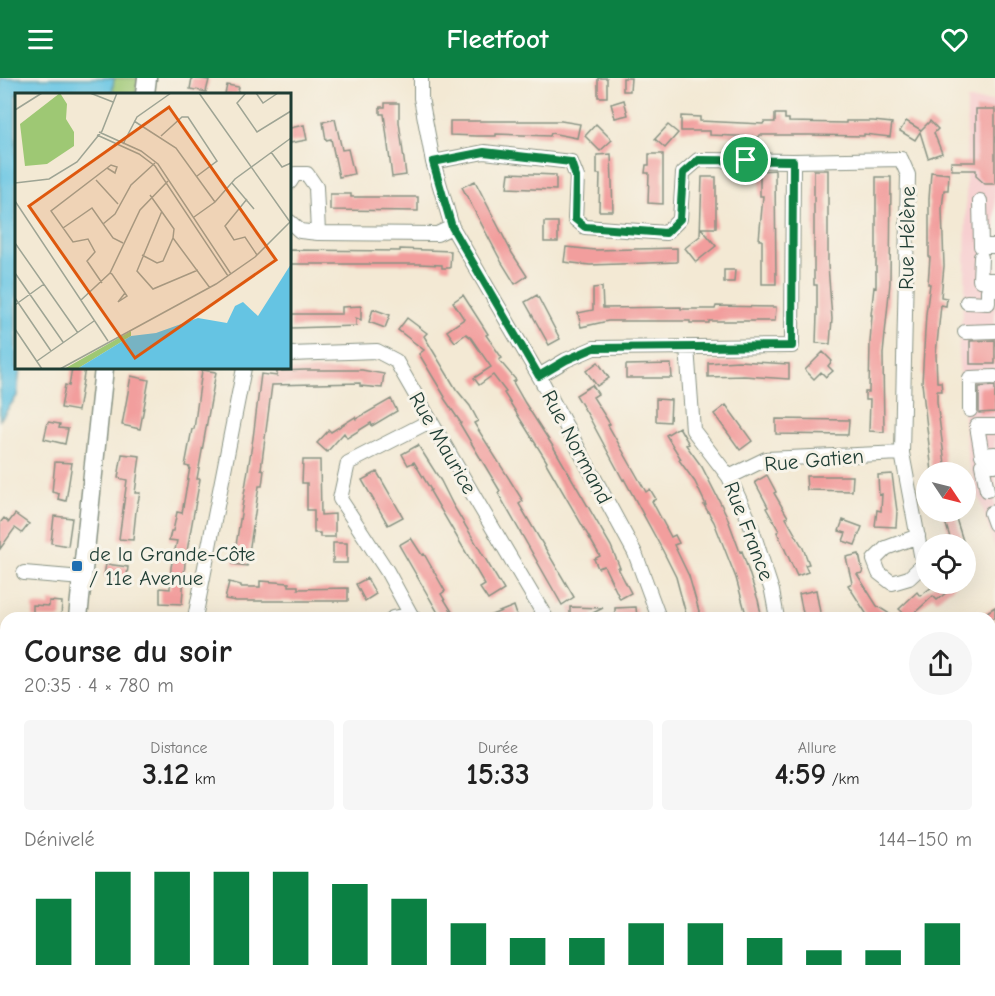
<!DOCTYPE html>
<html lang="fr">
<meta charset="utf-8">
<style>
body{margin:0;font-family:"Comic Neue",sans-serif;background:#f6f6f6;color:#222;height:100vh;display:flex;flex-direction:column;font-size:22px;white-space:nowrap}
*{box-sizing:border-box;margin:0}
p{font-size:20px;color:#767676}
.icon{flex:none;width:33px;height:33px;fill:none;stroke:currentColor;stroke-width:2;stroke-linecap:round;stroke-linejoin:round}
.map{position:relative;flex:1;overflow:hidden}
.details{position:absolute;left:0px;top:534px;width:996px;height:384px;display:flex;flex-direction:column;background:#fff;border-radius:18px 18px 0 0;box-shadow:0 6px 24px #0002}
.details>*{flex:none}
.needle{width:39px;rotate:125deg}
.fabs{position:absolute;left:916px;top:384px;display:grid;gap:12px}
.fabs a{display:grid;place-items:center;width:60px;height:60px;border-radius:50%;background:#fff;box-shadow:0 6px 24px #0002;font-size:30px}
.pin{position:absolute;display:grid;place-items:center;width:51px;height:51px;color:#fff;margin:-26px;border:3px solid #fff;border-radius:50%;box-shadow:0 2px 6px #0007}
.round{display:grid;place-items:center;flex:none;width:63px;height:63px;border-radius:32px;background:#f6f6f6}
.summary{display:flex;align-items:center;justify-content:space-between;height:102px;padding:0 24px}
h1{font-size:33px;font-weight:700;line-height:45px}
.stats{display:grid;grid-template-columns:repeat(3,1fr);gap:9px;height:102px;padding:6px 24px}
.stats div{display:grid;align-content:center;border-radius:6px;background:#f6f6f6;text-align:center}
.stats b{font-size:30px;font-weight:700}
.stats small{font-size:16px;font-weight:400}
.stats p{font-size:16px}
.chart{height:168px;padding:12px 24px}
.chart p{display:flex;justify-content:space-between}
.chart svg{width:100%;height:108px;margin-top:6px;stroke:#0b8043;stroke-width:6}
header{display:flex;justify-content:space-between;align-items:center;height:78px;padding:0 24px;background:#0b8043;color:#fff;font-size:27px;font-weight:700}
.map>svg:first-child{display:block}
.built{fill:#f7cfd0}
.green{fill:#9ec874;stroke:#5e8254;stroke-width:1.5}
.water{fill:#65c4e3;stroke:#42808c;stroke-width:1.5}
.building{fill:#f29e9d}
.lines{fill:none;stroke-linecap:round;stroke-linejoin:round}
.minor-casing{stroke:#899384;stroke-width:16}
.major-casing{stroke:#899384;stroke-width:21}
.minor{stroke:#fff;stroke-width:14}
.major{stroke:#fff;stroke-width:18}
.route-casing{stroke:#fff;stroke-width:12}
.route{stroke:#0b8043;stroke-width:8}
.poi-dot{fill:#1f6fb2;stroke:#f7f3e8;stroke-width:2}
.labels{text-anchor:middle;stroke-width:6;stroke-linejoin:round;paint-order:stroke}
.street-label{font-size:21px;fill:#1f3d34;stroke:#f7f3e8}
.poi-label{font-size:21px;fill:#1f3d34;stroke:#f7f3e8;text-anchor:start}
.inset-road{fill:none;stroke:#9ea494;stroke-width:1.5}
.view{fill:#de580e;fill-opacity:0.15;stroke:#de580e;stroke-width:3}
.inset-edge{fill:none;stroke:#1f3d34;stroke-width:3}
</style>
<header><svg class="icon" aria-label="menu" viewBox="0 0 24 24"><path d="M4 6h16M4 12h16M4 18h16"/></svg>Fleetfoot<svg class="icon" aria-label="heart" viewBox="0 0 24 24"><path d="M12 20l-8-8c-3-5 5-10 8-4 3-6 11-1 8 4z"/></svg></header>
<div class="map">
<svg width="995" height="918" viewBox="0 0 995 918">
<rect width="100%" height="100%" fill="#f7f3e8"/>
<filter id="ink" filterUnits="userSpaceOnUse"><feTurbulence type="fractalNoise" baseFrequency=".0167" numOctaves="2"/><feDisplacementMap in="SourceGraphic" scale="12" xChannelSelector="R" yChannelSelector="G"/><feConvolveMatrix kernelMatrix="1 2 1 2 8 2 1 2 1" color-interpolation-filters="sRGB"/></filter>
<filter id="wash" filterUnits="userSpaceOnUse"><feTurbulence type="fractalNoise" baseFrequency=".008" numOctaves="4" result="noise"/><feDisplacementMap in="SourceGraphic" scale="24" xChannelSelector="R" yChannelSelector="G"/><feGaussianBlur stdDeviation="1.35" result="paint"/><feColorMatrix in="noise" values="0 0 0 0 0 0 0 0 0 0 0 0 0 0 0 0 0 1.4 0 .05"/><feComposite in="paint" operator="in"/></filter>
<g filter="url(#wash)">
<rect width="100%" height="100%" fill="#f3e9d4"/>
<path class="built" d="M967 22 995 23V471L968 383 958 275 965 212Z"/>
<path class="green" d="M114 0H138L136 16H112Z"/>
<path class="water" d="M0 0H114L112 16H16V290H20L17 318 0 342Z"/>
<g id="blocks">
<path class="building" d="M192 0 209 2 206 14 190 11Z
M598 0H607V19H598Z
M623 0H631L630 13H623Z
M227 7 239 9 237 16H225Z
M624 22 628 37 615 40 611 26Z
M385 25H399V44L406 97 392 99 384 36H380V29H385Z
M976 31H995V106H985L976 98V92H952L951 84H976Z
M775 36H785V41H789V44L846 45V43H873L892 45 890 59 864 56V58L810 57H760L759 59 710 57V53H681V38L700 39V43L763 46 764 44H775Z
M335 41 342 72 348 71 354 96 339 99 331 61 326 62 323 44Z
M450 43H561L580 46 577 60 551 55 550 58 496 56V58H477L450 57Z
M906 43 921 52 930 43 938 51 934 55 942 75 928 80 920 54 915 62 900 53Z
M596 46 612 62 600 73 585 58Z
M304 47 307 62 290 65V50Z
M668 47 678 55 665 70 655 61Z
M611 76 613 133H599L600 96H597V77Z
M649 76H663V126L648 125 649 95H645L646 87H649Z
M775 92 776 206H762V162H759L763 118H760V93Z
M814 92H828V187L832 241 830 266 816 265 817 236V207H814Z
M931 94 949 96 948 112H944L942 131 944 188 941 219 947 220 946 228 941 227 936 276 937 304H941L942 313H937V324L946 394H932L922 305 926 236 930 206H928L930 179H929V121Z
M509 95 556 97V112L507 110Z
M702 99H716V150H701L716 168 696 184 685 170 700 158Z
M876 99H891L890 205 883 276 884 354 869 353 870 322H865V314H869L870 264 872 237H871L874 209 876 210Z
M475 103 512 175 527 198 515 206 502 185 462 109Z
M330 116H351V119H418V133L330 132Z
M544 144H558V164H544Z
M566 169 595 172 677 170V184L590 187 564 184Z
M400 171 451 173 450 190H442V187L419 186H290V172L400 173Z
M724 192H735L734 204H724Z
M602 209 603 230 681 229V231H715L716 228 776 229 775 243H709V245H690V243H608L581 249 578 235 593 232V210Z
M463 217 488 256 486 257 502 280 499 282 516 302 513 304 525 325 554 370 611 468 620 490H618L631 515 620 521 604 488 598 490 594 481 600 478 546 385 547 384 504 315 506 314 493 297 479 307 474 300 491 289 471 260 466 256 455 264 447 253 464 241 453 224Z
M537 217 560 261 549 267 525 224Z
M361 228V242L356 240V248L291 250V236H342V229Z
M373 231 390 237 385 250 369 244Z
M407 240 427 255 424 258 456 311 470 328 478 343 474 345 523 423 519 426 574 519 562 527 498 415 500 413 460 346 461 345 444 320 445 319 419 276 424 272 398 252Z
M995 262V286H970V263Z
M823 274 832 283 828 288 833 293 826 299 821 294 814 301 805 292Z
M738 283 789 286V301L744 298 708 299V285Z
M598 284 609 300 597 308 586 293Z
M671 286 672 300H626V287Z
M72 290H85L78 333 61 330 65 307 69 308Z
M202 292 216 294 197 401H200L185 484 182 526 160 525V510L170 511 171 489 177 463 169 462 171 453H173L177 434 182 435 190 389 185 388 192 351H194Z
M306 292H362L384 296 382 310 360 308V305L272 307 261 391 264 392 262 408H259L247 488 233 486 253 360 261 296 277 298V293Z
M131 298 149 302 140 351 122 347Z
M592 307 598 316 593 319 610 346 608 347 646 414 650 411 656 421 652 423 671 459 675 457 679 465 674 467 689 498 701 540H687L676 499 663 473 624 401 623 402 588 337 576 317Z
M995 308V334L979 335V309Z
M391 321 397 333 372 348 371 345 347 360 344 355 327 374 317 365 329 352 331 354 355 339 356 341Z
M656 321 671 322 670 344 656 343Z
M726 327 752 363 740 372 714 336Z
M776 341 849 342 848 357 776 356Z
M48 344 60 346 59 350 68 351 65 366 44 361Z
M679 349 689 366 686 367 702 389 726 436 740 474 742 473 758 522 762 540H747L736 500 714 444 704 427H706L695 404 679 382 681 381 666 357Z
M418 367 441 403 453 427 504 512 488 522 480 510 485 507 430 413 431 412 414 384 408 387 402 376Z
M122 376 140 378 135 415H140L136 433 133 462 119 461 127 402 118 400Z
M303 382H320L321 437 335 436V459H320V455H314V432H307V405H302Z
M55 384 72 385 66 423 58 421 59 416 52 414Z
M377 394 403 439 388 447 362 402Z
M892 396 897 433 896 449 875 448 877 432 881 433 882 416 879 417 878 397Z
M767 397 776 414 774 415 788 439 786 440 803 470 809 486 805 487 808 494 797 498 777 454 779 453 766 430 768 429 755 404Z
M806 398H853L852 413 807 412Z
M942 434H954L964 466H952Z
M15 436 29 446 22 455 15 450 0 471V445L4 440 9 444Z
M54 438 72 440 68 468 51 465Z
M843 442 862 449 855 467 843 463 846 455 839 453Z
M411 460 422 477 424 476 445 513 441 516 454 537 449 540H441L399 467Z
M333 465H347V485H333Z
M859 476 863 495 857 496 877 528 896 540H869L848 507 852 505 846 479Z
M106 486 128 489 126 505 108 503V499L104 498Z
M367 500 376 516 365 523 356 506Z
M260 503 289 505V508H298V511L348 510V523H236L225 521 229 504 241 507V509H260Z
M936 506H957L937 522 933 518 909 540 899 531 917 514 920 518Z
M816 512 821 540H804L799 516Z
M49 523 62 524 61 540H33V527L49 528Z
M514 528 518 540H484Z
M570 529 603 530 593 535V540H570Z
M636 529 637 540H615V530Z
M995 529V540H978Z"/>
</g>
</g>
<g filter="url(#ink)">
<use href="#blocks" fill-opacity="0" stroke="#899384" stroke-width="1.5"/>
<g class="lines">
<g class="minor-casing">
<path id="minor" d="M421 0V20L433 84 452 149 539 298 635 475 659 540
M433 84 484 74 571 84 577 99 575 141 585 149 666 155 680 141 683 95 698 82 793 83 901 81 908 97 902 375 923 487 909 500 892 505 879 495 874 482 886 470 918 458
M290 104 295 96H307L316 109 318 155
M980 123 981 168H995
M290 144 300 153 318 155 437 156 452 149
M981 179 980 202H995
M967 224 988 225V212H995
M965 254 995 253
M687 269 693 352 729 399 749 442 772 513 777 540
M290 276 377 273 396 283 475 420 546 540
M539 298 566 282 594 270 792 268 793 83
M970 332V300L995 299
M995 348H977L982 377 995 376
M729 399 766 381 902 375
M987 412 982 387H995
M995 434 991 435 995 446
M24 495 82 500
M411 537 387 493 340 421 348 385 430 343
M195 540 244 290
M393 540 411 537 414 540
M990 575 995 572
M990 598 995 595
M990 621 995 629
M990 748 995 745
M343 912 344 918
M459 912 461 918
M913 912V918
M608 918V912"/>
</g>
<g class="major-casing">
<path id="major" d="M145 16 147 0
M78 540 104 290
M88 912 89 918"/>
</g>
<use href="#minor" class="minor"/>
<use href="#major" class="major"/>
</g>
</g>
<g class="lines" filter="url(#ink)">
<g class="route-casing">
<path id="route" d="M484 74 571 84 576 99 575 141 585 149 666 155 680 141 683 95 698 82 793 83 792 268 594 270 566 282 539 298 452 149 433 84Z"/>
</g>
<use href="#route" class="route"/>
</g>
<rect class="poi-dot" x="71" y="482" width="12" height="12" rx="3"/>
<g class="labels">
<g class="street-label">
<text transform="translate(907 160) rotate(-89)" y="7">Rue Hélène</text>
<text transform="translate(443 365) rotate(60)" y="7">Rue Maurice</text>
<text transform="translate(577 369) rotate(62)" y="7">Rue Normand</text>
<text transform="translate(814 382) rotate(-5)" y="7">Rue Gatien</text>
<text transform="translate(749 453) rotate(69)" y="7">Rue France</text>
</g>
<g class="poi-label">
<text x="89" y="483">de la Grande-Côte<tspan x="89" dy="24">/ 11e Avenue</tspan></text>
</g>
</g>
<g transform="translate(15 15)">
<rect width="276" height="276" fill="#f3e9d4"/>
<path d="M45 0 52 11 51 26 59 39V53L32 71 10 73 5 31ZM116 238V243L62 276H49Z" fill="#9ec874"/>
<path d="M276 171V276H62L116 243 141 240 183 225 212 230 220 213 228 209 243 223Z" fill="#65c4e3"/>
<path class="inset-road" d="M75 0 98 9M184 0 275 129M231 0 222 10 242 39 276 18M241 0 248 10 263 0M0 17 27 0M119 28 161 55 200 109M84 39 126 58 143 71 216 181M82 42 124 61 140 73 213 183M146 43 167 24H173L202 68 182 83M108 51 122 24 156 0M256 59 267 74 276 70M81 87 103 111M0 90 34 86 62 69 87 38 102 0M217 90 239 116M135 102 159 136 158 145 195 195M232 106 210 133 219 147 230 144 242 162M0 108 93 248M147 118 122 178 138 196 183 177M179 124 200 109 220 86 276 45M88 131 100 121 116 92 140 70M48 135 77 115 98 145 108 150M0 150 63 240M127 162 142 170 148 168 158 145M0 180 48 249M95 180 97 181 110 200 112 203 103 209 110 200M87 190 72 168 80 159 73 146 58 149 36 118 96 72 102 74 100 80 92 75M0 205 36 258M66 207 95 180 125 117 153 88M0 212 29 191M0 236 27 276M22 268 79 228M45 276 201 191 240 164 276 128"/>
<path class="view" d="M154 14 261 167 120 265 14 113Z"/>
<rect width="276" height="276" class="inset-edge"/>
</g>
</svg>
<div class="fabs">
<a><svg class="needle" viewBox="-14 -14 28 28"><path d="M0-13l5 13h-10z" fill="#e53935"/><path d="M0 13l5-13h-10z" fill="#767676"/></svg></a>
<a><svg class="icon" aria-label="locate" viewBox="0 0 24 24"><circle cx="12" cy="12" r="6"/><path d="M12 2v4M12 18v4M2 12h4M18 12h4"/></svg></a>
</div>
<div class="pin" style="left:746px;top:82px;background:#1e9e55"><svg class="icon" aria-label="arrive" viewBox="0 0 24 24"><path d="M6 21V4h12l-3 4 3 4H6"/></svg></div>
<section class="details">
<div class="summary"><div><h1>Course du soir</h1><p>20:35 · 4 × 780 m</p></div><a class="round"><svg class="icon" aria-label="share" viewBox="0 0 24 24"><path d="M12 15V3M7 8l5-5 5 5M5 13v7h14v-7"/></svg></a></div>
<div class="stats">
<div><p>Distance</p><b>3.12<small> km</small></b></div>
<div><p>Durée</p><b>15:33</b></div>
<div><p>Allure</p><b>4:59<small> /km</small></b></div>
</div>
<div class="chart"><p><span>Dénivelé</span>144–150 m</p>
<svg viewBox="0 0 160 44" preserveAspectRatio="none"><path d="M5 44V17M15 44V6M25 44V6M35 44V6M45 44V6M55 44V11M65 44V17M75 44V27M85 44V33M95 44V33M105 44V27M115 44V27M125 44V33M135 44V38M145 44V38M155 44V27"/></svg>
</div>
</section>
</div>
